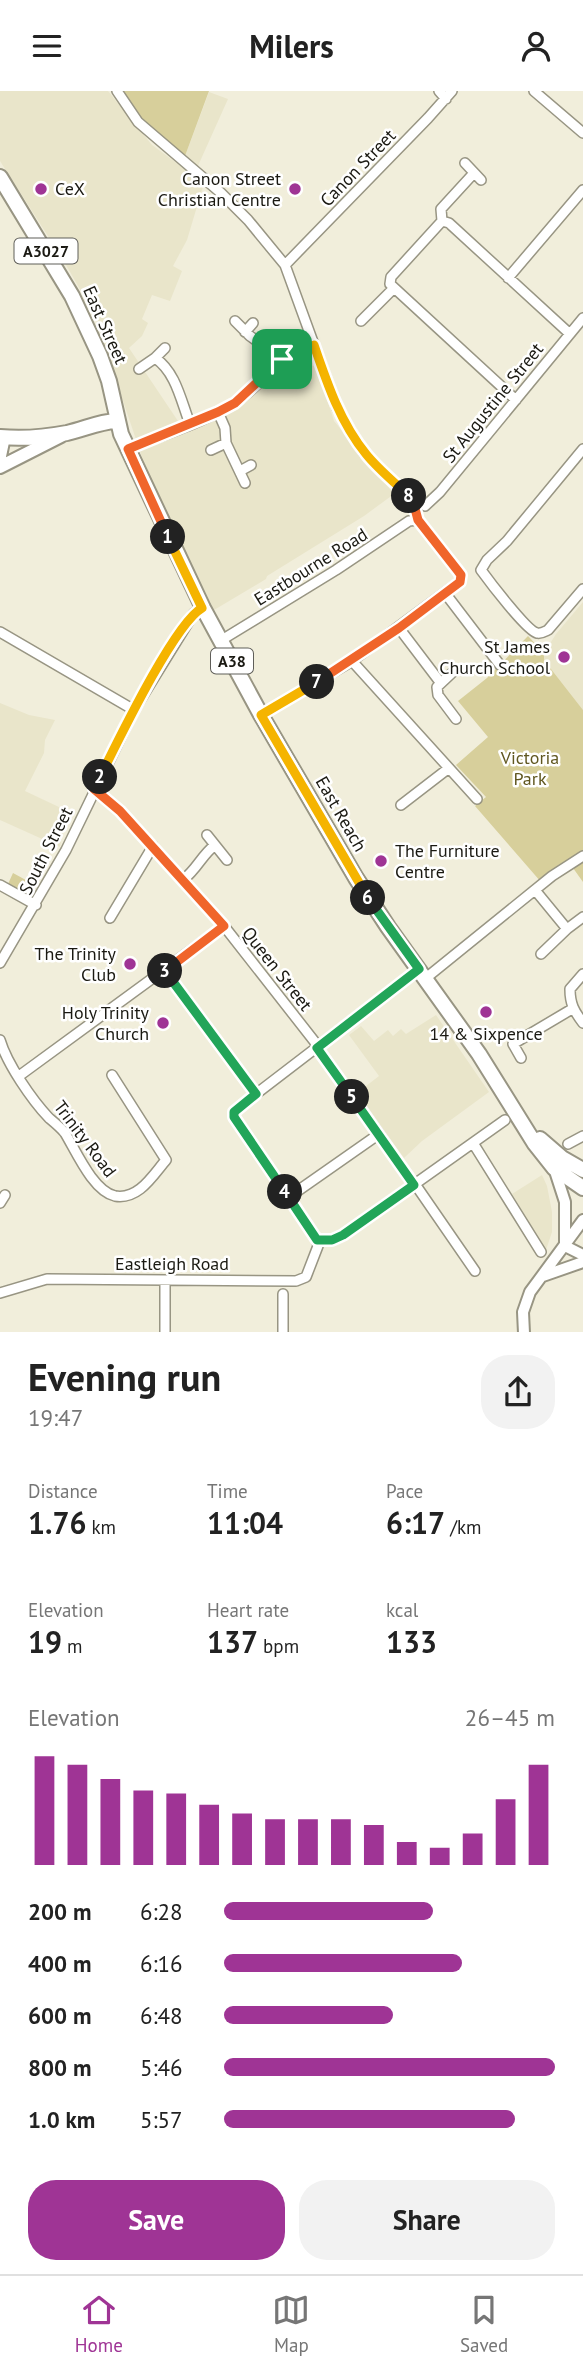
<!DOCTYPE html>
<meta charset="utf-8">
<style>
body{margin:0;font-family:"PT Sans",sans-serif;background:#f2f2f2;color:#222;height:100vh;display:flex;flex-direction:column;font-size:26px;white-space:nowrap}
*{box-sizing:border-box;margin:0}
p{font-size:23px;color:#767676}
.icon{flex:none;width:38px;height:38px;fill:none;stroke:currentColor;stroke-width:2;stroke-linecap:round;stroke-linejoin:round}
.map{position:relative;height:1241px;overflow:hidden}
.drawer{display:flex;flex-direction:column;background:#fff;flex:1}
.drawer>*{flex:none}
.pin{position:absolute;display:grid;place-items:center;width:60px;height:60px;color:#fff;margin:-30px;border-radius:14px;box-shadow:0 4px 10px #0006}
.km{position:absolute;width:35px;height:35px;margin:-18px;border-radius:50%;background:#222;color:#fff;font-size:19px;line-height:35px;text-align:center}
.round{display:grid;place-items:center;flex:none;width:74px;height:74px;border-radius:28px;background:#f2f2f2}
.overview{display:flex;align-items:center;justify-content:space-between;height:119px;padding:0 28px}
h1{font-size:38px;font-weight:600;line-height:52px}
.figures{display:grid;grid-template-columns:repeat(3,1fr);gap:10px;height:119px;padding:7px 28px}
.figures div{display:grid;align-content:center}
.figures b{font-size:30px;font-weight:600}
.figures small{font-size:19px;font-weight:400}
.figures p{font-size:19px}
.chart{height:196px;padding:14px 28px}
.chart p{display:flex;justify-content:space-between}
.chart svg{width:100%;height:126px;margin-top:7px;stroke:#9f3495;stroke-width:6}
.action{display:flex;gap:14px;margin-top:auto;padding:14px 28px}
.action a{flex:1;height:80px;border-radius:28px;background:#9f3495;color:#fff;font-size:28px;font-weight:600;line-height:80px;text-align:center}
.action a+a{background:#f2f2f2;color:#222}
ul{padding:0 28px;list-style:none;font-size:23px}
li{display:grid;grid-template-columns:112px 84px 1fr;align-items:center;height:52px}
li i{height:18px;border-radius:9px;background:#9f3495}
header{display:flex;justify-content:space-between;align-items:center;height:91px;padding:0 28px;background:#fff;font-size:32px;font-weight:600}
.dock{display:flex;justify-content:space-around;align-items:center;height:98px;border-top:2px solid #e0e0e0;background:#fff;font-size:19px;color:#767676}
.dock a{display:grid;justify-items:center;gap:4px}
.dock .on{color:#9f3495}
.map>svg:first-child{display:block}
.built{fill:#e9e5ca}
.green{fill:#d7cf9b}
.lines{fill:none;stroke-linecap:round;stroke-linejoin:round}
.minor-casing{stroke:#989583;stroke-width:12}
.tertiary-casing{stroke:#989583;stroke-width:14}
.secondary-casing{stroke:#989583;stroke-width:16}
.primary-casing{stroke:#989583;stroke-width:18}
.minor{stroke:#fff;stroke-width:9}
.tertiary{stroke:#fff;stroke-width:10}
.secondary{stroke:#fff;stroke-width:12}
.primary{stroke:#fff;stroke-width:14}
.split-1-casing{stroke:#fff;stroke-width:14}
.split-2-casing{stroke:#fff;stroke-width:14}
.split-3-casing{stroke:#fff;stroke-width:14}
.split-4-casing{stroke:#fff;stroke-width:14}
.split-5-casing{stroke:#fff;stroke-width:14}
.split-6-casing{stroke:#fff;stroke-width:14}
.split-7-casing{stroke:#fff;stroke-width:14}
.split-8-casing{stroke:#fff;stroke-width:14}
.split-9-casing{stroke:#fff;stroke-width:14}
.split-1{stroke:#f0652b;stroke-width:9}
.split-2{stroke:#f5b400;stroke-width:9}
.split-3{stroke:#f0652b;stroke-width:9}
.split-4{stroke:#22a559;stroke-width:9}
.split-5{stroke:#22a559;stroke-width:9}
.split-6{stroke:#22a559;stroke-width:9}
.split-7{stroke:#f5b400;stroke-width:9}
.split-8{stroke:#f0652b;stroke-width:9}
.split-9{stroke:#f5b400;stroke-width:9}
.poi-dot{fill:#9f3495;stroke:#fff;stroke-width:2.5}
.labels{text-anchor:middle;stroke-width:5;stroke-linejoin:round;paint-order:stroke}
.shield{fill:#fff;stroke:#5f5e59;stroke-width:2}
.shield-label{font-size:16px;font-weight:bold;fill:#1a1912}
.street-label{font-size:18px;fill:#1a1912;stroke:#fff}
.poi-label{font-size:18px;fill:#1a1912;stroke:#fff;text-anchor:end}
.park-label{font-size:18px;fill:#605720;stroke:#fff}
</style>
<header><svg class="icon" aria-label="menu" viewBox="0 0 24 24"><path d="M4 6h16M4 12h16M4 18h16"/></svg>Milers<svg class="icon" aria-label="person" viewBox="0 0 24 24"><circle cx="12" cy="8" r="4"/><path d="M4 21q1-7 8-7t8 7"/></svg></header>
<div class="map">
<svg width="583" height="1242" viewBox="0 0 583 1242">
<rect width="100%" height="100%" fill="#f1eedb"/>
<path class="built" d="M0 0H108L152 54 204 92 187 149 173 175 182 180 170 210 152 204 142 228 148 232 142 245 129 257 184 339 236 319 276 278 298 267 317 277 334 330 394 403 364 425 267 485 266 488 214 519 148 384 93 221 62 167 0 70Z
M209 1 228 8 197 77 185 65Z
M583 511V619L544 569V562L556 543Z
M0 612 29 624 55 629 45 649 44 662 25 700 61 717 58 724 64 726V731L60 756 0 729Z
M436 924 489 1001 422 1050 404 1067 357 1002 379 985 349 944 361 935 374 950 388 939 393 945 401 938 406 943Z
M542 1084 547 1095 552 1121V1141L546 1159 512 1103Z"/>
<path class="green" d="M122 0H209L185 65 157 45 142 30Z
M528 545 544 562V569L583 619V791L568 770 541 791 475 715 486 706 456 674 488 646 458 610 487 587Z
M13 782 35 794 30 806 8 793Z"/>
<g class="lines">
<g class="minor-casing">
<path id="minor" d="M117 0 138 31 221 102 248 129 285 174 337 317 364 362 413 410 418 429 461 484 459 491 352 570 261 624
M439 0 446 8
M534 0 583 42
M465 72 481 89
M442 130 391 186 390 193 516 309
M442 130 449 132 570 243
M442 130 441 118 474 82
M285 174 428 27 452 0
M508 187 583 99
M235 230 250 245 282 268
M361 230 394 197
M245 241 253 232
M155 267 165 257
M139 278 155 267C176 281 181 310 190 333
M218 321 225 337 226 352 245 392
M128 358C164 343 204 332 237 310 266 291 275 265 314 254
M583 358 507 450 487 469 481 479C489 490 527 540 537 542 541 543 544 541 548 539L583 498
M211 359 226 352
M240 380 251 374
M425 415 440 401 583 227
M445 502 500 574
M399 537 440 591
M0 541 134 619
M220 550 336 479 409 430 418 429
M352 570 477 708
M454 580 437 596 438 604 456 628
M94 698 120 720 224 835 318 955
M401 714 449 677
M207 744 227 769
M183 789C198 777 201 765 215 754
M0 794 36 814
M535 799 567 838 583 826
M110 827 153 755
M541 863 567 838
M0 872 66 759 134 619 194 522 203 517
M419 878 256 1003 234 1021V1026L317 1148 332 1149 343 1144 505 1029
M165 879 256 1003
M583 883 570 898C570 913 574 920 583 932
M426 887 552 785 583 765
M0 949C7 973 32 1009 49 1027 55 1032 60 1036 65 1042 76 1060 93 1100 115 1105 139 1109 153 1084 166 1069L112 984
M317 957 379 1043 413 1094
M521 967 513 953 572 918
M19 985 224 835
M473 1052 541 1161
M568 1053 583 1045
M415 1093 475 1180
M289 1106 379 1043
M0 1112 5 1104
M165 1189V1242
M0 1202 47 1188 296 1190 306 1186 318 1155 317 1148
M283 1242V1203"/>
</g>
<g class="tertiary-casing">
<path id="tertiary" d="M554 1077 565 1111V1155
M565 1155 583 1164
M543 1185 583 1171
M524 1242 523 1221 530 1201 583 1129"/>
</g>
<g class="secondary-casing">
<path id="secondary" d="M0 365 4 346
M0 376 61 345"/>
</g>
<g class="primary-casing">
<path id="primary" d="M0 86 72 205 100 265 109 290 121 343 203 517 261 624 356 787 388 836 479 963 535 1053 554 1077 583 1097
M0 346C22 348 46 346 67 342 85 338 98 331 116 330
M540 1048 562 1067 583 1079"/>
</g>
<use href="#minor" class="minor"/>
<use href="#tertiary" class="tertiary"/>
<use href="#secondary" class="secondary"/>
<use href="#primary" class="primary"/>
</g>
<g class="lines">
<g class="split-1-casing">
<path id="split-1" d="M168 446 128 358 218 321 235 312 282 268"/>
</g>
<g class="split-2-casing">
<path id="split-2" d="M100 686C117 652 174 533 202 517L168 446"/>
</g>
<g class="split-3-casing">
<path id="split-3" d="M100 686 94 698 120 720 224 835 165 880"/>
</g>
<g class="split-4-casing">
<path id="split-4" d="M165 880 256 1003 234 1021V1026L285 1101"/>
</g>
<g class="split-5-casing">
<path id="split-5" d="M285 1101 317 1149H332L343 1144 414 1094 352 1006"/>
</g>
<g class="split-6-casing">
<path id="split-6" d="M352 1006 317 957 419 878 368 807"/>
</g>
<g class="split-7-casing">
<path id="split-7" d="M317 591 261 624 368 807"/>
</g>
<g class="split-8-casing">
<path id="split-8" d="M317 591 399 537 460 491 461 484 458 480 418 429 413 410 409 405"/>
</g>
<g class="split-9-casing">
<path id="split-9" d="M282 268 314 254C327 292 340 331 366 363 378 378 394 391 409 405"/>
</g>
<use href="#split-1" class="split-1"/>
<use href="#split-2" class="split-2"/>
<use href="#split-3" class="split-3"/>
<use href="#split-4" class="split-4"/>
<use href="#split-5" class="split-5"/>
<use href="#split-6" class="split-6"/>
<use href="#split-7" class="split-7"/>
<use href="#split-8" class="split-8"/>
<use href="#split-9" class="split-9"/>
</g>
<g class="poi-dot">
<circle cx="41" cy="98" r="7"/>
<circle cx="295" cy="98" r="7"/>
<circle cx="564" cy="566" r="7"/>
<circle cx="381" cy="770" r="7"/>
<circle cx="130" cy="873" r="7"/>
<circle cx="486" cy="921" r="7"/>
<circle cx="163" cy="932" r="7"/>
</g>
<g class="labels">
<g class="shield">
<rect x="14.5" y="147.5" width="63" height="25" rx="5"/>
<rect x="211" y="557.5" width="42" height="25" rx="5"/>
</g>
<g class="shield-label">
<text x="46" y="166">A3027</text>
<text x="232" y="576">A38</text>
</g>
<g class="street-label">
<text transform="translate(358 77) rotate(-46)" y="6">Canon Street</text>
<text transform="translate(105 234) rotate(66)" y="6">East Street</text>
<text transform="translate(493 312) rotate(-51)" y="6">St Augustine Street</text>
<text transform="translate(311 476) rotate(-32)" y="6">Eastbourne Road</text>
<text transform="translate(341 723) rotate(60)" y="6">East Reach</text>
<text transform="translate(46 760) rotate(-63)" y="6">South Street</text>
<text transform="translate(277 878) rotate(52)" y="6">Queen Street</text>
<text transform="translate(85 1048) rotate(53)" y="6">Trinity Road</text>
<text x="172" y="1179">Eastleigh Road</text>
</g>
<g class="poi-label">
<text x="281" y="94">Canon Street<tspan x="281" dy="21">Christian Centre</tspan></text>
<text x="55" y="104" text-anchor="start">CeX</text>
<text x="550" y="562">St James<tspan x="550" dy="21">Church School</tspan></text>
<text x="395" y="766" text-anchor="start">The Furniture<tspan x="395" dy="21">Centre</tspan></text>
<text x="116" y="869">The Trinity<tspan x="116" dy="21">Club</tspan></text>
<text x="149" y="928">Holy Trinity<tspan x="149" dy="21">Church</tspan></text>
<text x="486" y="949" text-anchor="middle">14 &amp; Sixpence</text>
</g>
<g class="park-label">
<text x="530" y="673">Victoria<tspan x="530" dy="21">Park</tspan></text>
</g>
</g>
</svg>
<div class="pin" style="left:282px;top:268px;background:#1e9e55"><svg class="icon" aria-label="arrive" viewBox="0 0 24 24"><path d="M6 21V4h12l-3 4 3 4H6"/></svg></div>
<b class="km" style="left:168px;top:446px">1</b>
<b class="km" style="left:100px;top:686px">2</b>
<b class="km" style="left:165px;top:880px">3</b>
<b class="km" style="left:285px;top:1101px">4</b>
<b class="km" style="left:352px;top:1006px">5</b>
<b class="km" style="left:368px;top:807px">6</b>
<b class="km" style="left:317px;top:591px">7</b>
<b class="km" style="left:409px;top:405px">8</b>
</div>
<section class="drawer">
<div class="overview"><div><h1>Evening run</h1><p>19:47</p></div><a class="round"><svg class="icon" aria-label="share" viewBox="0 0 24 24"><path d="M12 15V3M7 8l5-5 5 5M5 13v7h14v-7"/></svg></a></div>
<div class="figures">
<div><p>Distance</p><b>1.76<small> km</small></b></div>
<div><p>Time</p><b>11:04</b></div>
<div><p>Pace</p><b>6:17<small> /km</small></b></div>
</div>
<div class="figures">
<div><p>Elevation</p><b>19<small> m</small></b></div>
<div><p>Heart rate</p><b>137<small> bpm</small></b></div>
<div><p>kcal</p><b>133</b></div>
</div>
<div class="chart"><p><span>Elevation</span>26–45 m</p>
<svg viewBox="0 0 160 44" preserveAspectRatio="none"><path d="M5 44V6M15 44V9M25 44V14M35 44V18M45 44V19M55 44V23M65 44V26M75 44V28M85 44V28M95 44V28M105 44V30M115 44V36M125 44V38M135 44V33M145 44V21M155 44V9"/></svg>
</div>
<ul>
<li><b>200 m</b>6:28<i style="width:63%"></i></li>
<li><b>400 m</b>6:16<i style="width:72%"></i></li>
<li><b>600 m</b>6:48<i style="width:51%"></i></li>
<li><b>800 m</b>5:46<i style="width:100%"></i></li>
<li><b>1.0 km</b>5:57<i style="width:88%"></i></li>
</ul>
<div class="action"><a>Save</a><a>Share</a></div>
</section>
<nav class="dock">
<a class="on"><svg class="icon" aria-label="home" viewBox="0 0 24 24"><path d="M3 11l9-7 9 7M6 9v11h12V9"/></svg>Home</a>
<a><svg class="icon" aria-label="map" viewBox="0 0 24 24"><path d="M3 6l6-2 6 2 6-2v14l-6 2-6-2-6 2zM9 4v14M15 6v14"/></svg>Map</a>
<a><svg class="icon" aria-label="saved" viewBox="0 0 24 24"><path d="M7 4h10v16l-5-4-5 4z"/></svg>Saved</a>
</nav>
